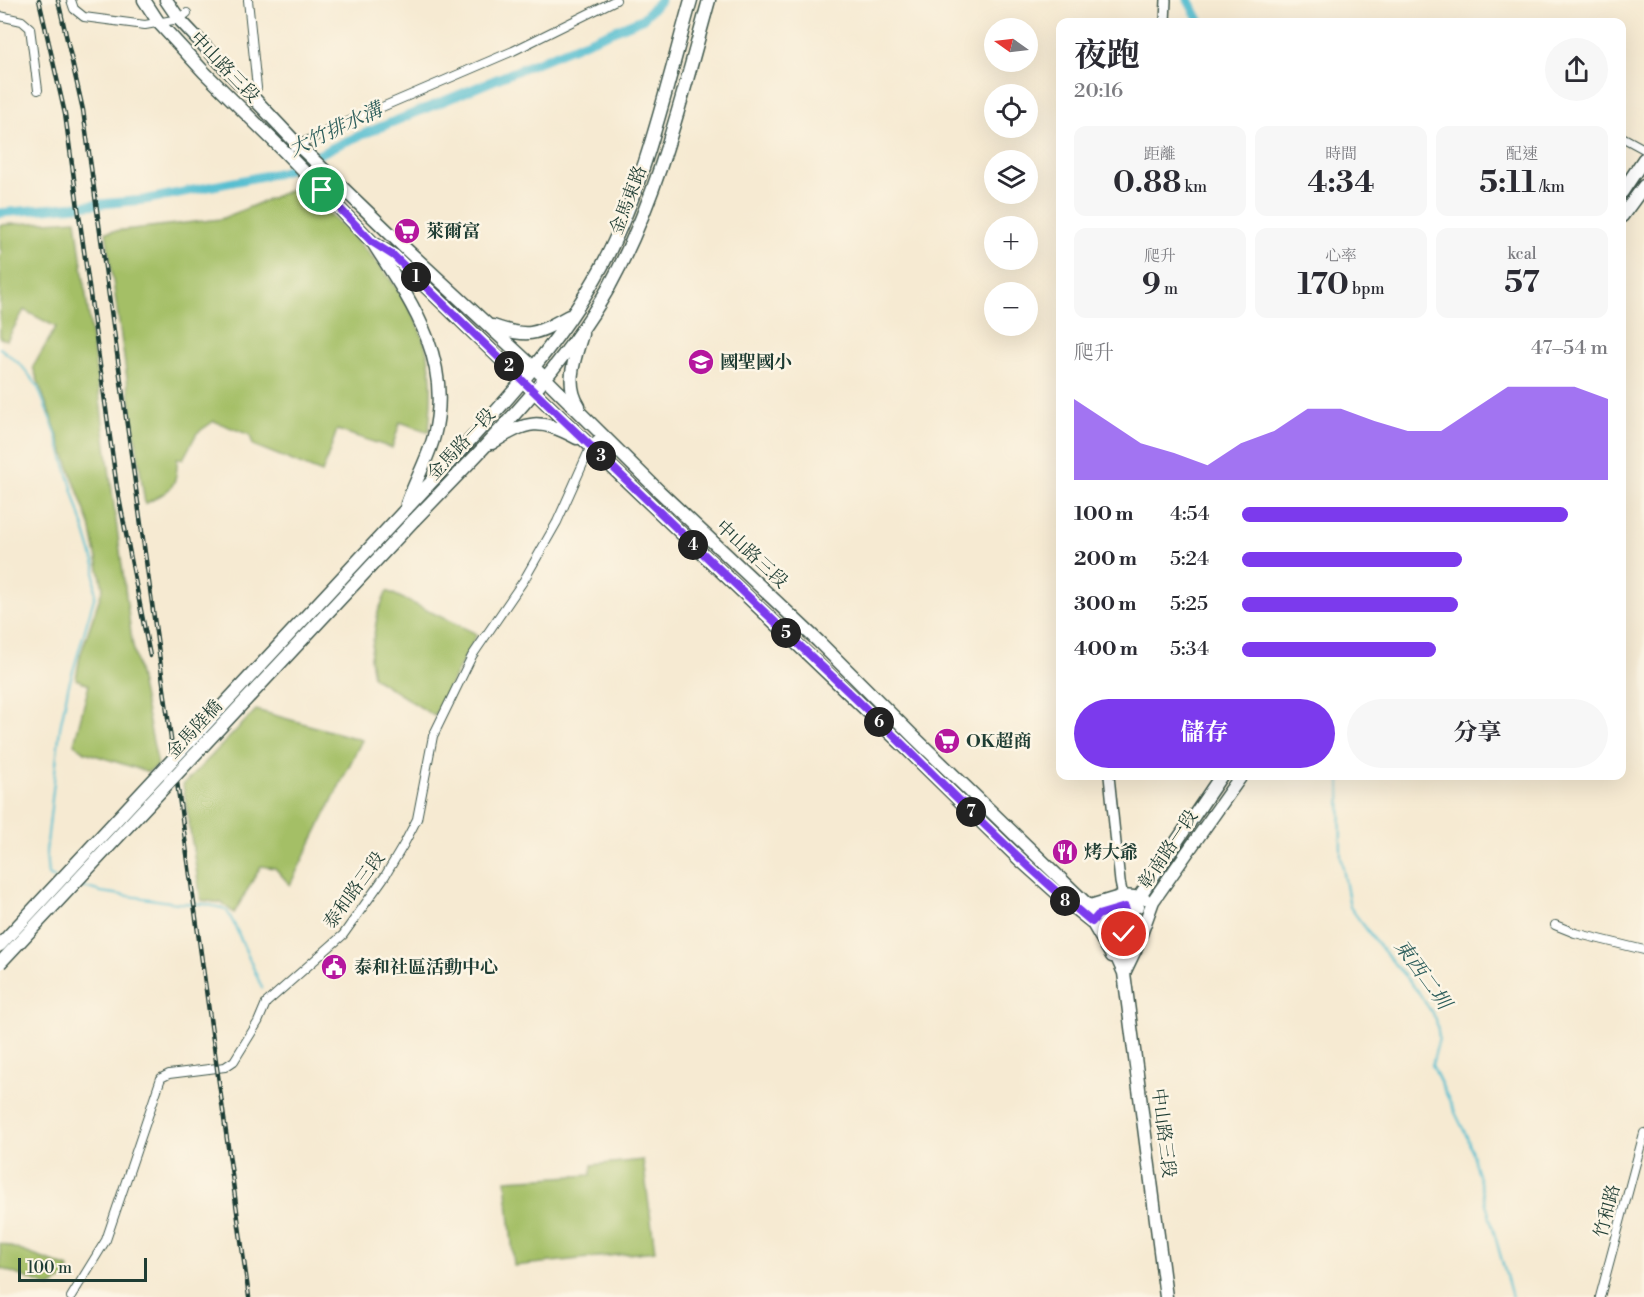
<!DOCTYPE html>
<html lang="zh-TW">
<meta charset="utf-8">
<style>
body{margin:0;font-family:"Libre Bodoni","Noto Serif TC",serif;background:#f7f7f7;color:#2b2b33;height:100vh;display:flex;flex-direction:column;font-size:22px;white-space:nowrap}
*{box-sizing:border-box;margin:0}
p{font-size:20px;color:#7c7c81}
.icon{flex:none;width:33px;height:33px;fill:none;stroke:currentColor;stroke-width:2;stroke-linecap:round;stroke-linejoin:round}
.map{position:relative;flex:1;overflow:hidden}
.panel{position:absolute;left:1056px;top:18px;width:570px;height:762px;display:flex;flex-direction:column;background:#fff;border-radius:12px;box-shadow:0 6px 24px #0002}
.panel>*{flex:none}
.needle{width:39px;rotate:284deg}
.tools{position:absolute;left:984px;top:18px;display:grid;gap:12px}
.tools a{display:grid;place-items:center;width:54px;height:54px;border-radius:50%;background:#fff;box-shadow:0 6px 24px #0002;font-size:30px}
.scale{position:absolute;left:18px;bottom:15px;width:129px;box-sizing:border-box;padding-left:6px;border:3px solid #1f3d34;border-top:0;font-size:16px;line-height:21px;white-space:nowrap;color:#1f3d34;-webkit-text-stroke:4px #fcf5e5;paint-order:stroke}
.pin{position:absolute;display:grid;place-items:center;width:51px;height:51px;color:#fff;margin:-26px;border:3px solid #fff;border-radius:50%;box-shadow:0 2px 6px #0007}
.km{position:absolute;width:30px;height:30px;margin:-15px;border-radius:50%;background:#222;color:#fff;font-size:16px;line-height:30px;text-align:center}
.round{display:grid;place-items:center;flex:none;width:63px;height:63px;border-radius:32px;background:#f7f7f7}
.head{display:flex;align-items:center;justify-content:space-between;height:102px;padding:0 18px}
h1{font-size:33px;font-weight:700;line-height:45px}
.figures{display:grid;grid-template-columns:repeat(3,1fr);gap:9px;height:102px;padding:6px 18px}
.figures div{display:grid;align-content:center;border-radius:12px;background:#f7f7f7;text-align:center}
.figures b{font-size:30px;font-weight:700}
.figures small{font-size:16px;font-weight:400}
.figures p{font-size:16px}
.chart{height:168px;padding:12px 18px}
.chart p{display:flex;justify-content:space-between}
.chart svg{width:100%;height:108px;margin-top:6px;fill:#7c3aed;opacity:.7}
.cta{display:flex;gap:12px;margin-top:auto;padding:12px 18px}
.cta a{flex:1;height:69px;border-radius:36px;background:#7c3aed;color:#fff;font-size:24px;font-weight:700;line-height:69px;text-align:center}
.cta a+a{background:#f7f7f7;color:#2b2b33}
ul{padding:0 18px;list-style:none;font-size:20px}
li{display:grid;grid-template-columns:96px 72px 1fr;align-items:center;height:45px}
li i{height:15px;border-radius:8px;background:#7c3aed}
.map>svg:first-child{display:block}
.green{fill:#a4bf66;stroke:#627e4d;stroke-width:1.5}
.lines{fill:none;stroke-linecap:round;stroke-linejoin:round}
.stream{stroke:#53bdd0;stroke-width:2}
.canal{stroke:#53bdd0;stroke-width:9}
.minor-casing{stroke:#3f574c;stroke-width:10}
.tertiary-casing{stroke:#3f574c;stroke-width:12}
.primary-casing{stroke:#3f574c;stroke-width:15}
.minor{stroke:#fff;stroke-width:8}
.tertiary{stroke:#fff;stroke-width:9}
.primary{stroke:#fff;stroke-width:12}
.rail-casing{stroke:#1f3d34;stroke-width:4.5}
.rail{stroke:#fcf5e5;stroke-width:2;stroke-dasharray:7;stroke-linecap:butt}
.primary-bridge-casing{stroke:#3f574c;stroke-width:15;stroke-linecap:butt}
.primary-bridge{stroke:#fff;stroke-width:12}
.route-casing{stroke:#fff;stroke-width:12}
.route{stroke:#7c3aed;stroke-width:8}
.labels{text-anchor:middle;stroke-width:5;stroke-linejoin:round;paint-order:stroke}
.street-label{font-size:18px;fill:#1f3d34;stroke:#fcf5e5}
.poi-label{font-size:18px;font-weight:bold;fill:#1f3d34;stroke:#fcf5e5;text-anchor:start}
.water-label{font-size:20px;font-style:italic;fill:#2c5d5b;stroke:#fcf5e5}
</style>
<div class="map">
<svg width="1644" height="1297" viewBox="0 0 1644 1297">
<rect width="100%" height="100%" fill="#fcf5e5"/>
<filter id="ink" filterUnits="userSpaceOnUse"><feTurbulence type="fractalNoise" baseFrequency=".0167" numOctaves="2"/><feDisplacementMap in="SourceGraphic" scale="12" xChannelSelector="R" yChannelSelector="G"/><feConvolveMatrix kernelMatrix="1 2 1 2 8 2 1 2 1" color-interpolation-filters="sRGB"/></filter>
<filter id="wash" filterUnits="userSpaceOnUse"><feTurbulence type="fractalNoise" baseFrequency=".008" numOctaves="4" result="noise"/><feDisplacementMap in="SourceGraphic" scale="24" xChannelSelector="R" yChannelSelector="G"/><feGaussianBlur stdDeviation="1.35" result="paint"/><feColorMatrix in="noise" values="0 0 0 0 0 0 0 0 0 0 0 0 0 0 0 0 0 1.4 0 .05"/><feComposite in="paint" operator="in"/></filter>
<g filter="url(#wash)">
<rect width="100%" height="100%" fill="#f6ead2"/>
<path class="green" d="M300 186C354 238 429 300 431 381 432 398 430 415 429 432L400 422 392 448 337 430 322 473 253 445 250 435 214 421 197 433 183 459 177 458C178 489 170 490 145 504L106 232 221 219Z
M76 220 132 641 158 766 148 772 85 752 74 744 89 685 76 679 80 656 103 588 90 525 33 367 56 327 24 310 7 340 0 338V256L2 253 0 248V225Z
M387 591 477 634 434 716 373 677 370 658 378 612Z
M256 710 362 740 290 885 275 868 261 866 234 913 222 903 201 900 183 785Z
M643 1160 655 1251 514 1266 506 1180 591 1175 592 1165Z
M0 1243 69 1268 66 1278 50 1287 0 1268Z"/>
<g class="lines">
<path class="stream" d="M0 348 21 365 37 385 55 431 95 565V595L68 688 60 728 46 852 48 875 55 878
M1340 776 1341 857 1350 907 1372 937 1419 993 1436 1019 1439 1038 1432 1065 1468 1139 1512 1297
M78 885 101 892 177 903 204 904 222 908 227 911 235 926 262 988"/>
<path class="canal" d="M1188 0 1200 22
M0 213 144 200 283 172 342 143 642 19 661 0"/>
</g>
</g>
<g filter="url(#ink)">
<g class="lines">
<g class="minor-casing">
<path id="minor" d="M71 0 74 9 84 17 145 25 179 19 187 13
M248 0 257 88
M0 16 22 21 30 28 38 90
M1622 137 1644 149
M294 147 333 128 513 51 616 0
M1555 925 1575 933 1644 950
M71 1297 106 1240 161 1078 169 1074 225 1067 234 1061 258 1022 266 1003 343 935 385 876 404 844 417 819 433 736 472 656 524 580 557 522 591 446 603 435
M1600 1297 1644 1133"/>
</g>
<g class="tertiary-casing">
<path id="tertiary" d="M1165 22 1166 0
M1109 776 1120 882 1124 901"/>
</g>
<g class="primary-casing">
<path id="primary" d="M144 0 159 23 204 72 286 153 372 242 394 256 614 469 908 750 1019 859 1068 903 1092 922 1112 956
M166 0 179 19 297 144 407 250 545 378 660 492 818 641 914 737 1098 915 1124 973 1166 1297
M1622 192 1644 159
M1622 216 1644 186
M375 246C413 304 453 362 434 436 428 459 415 481 407 504
M493 326C530 339 536 334 569 316
M579 406C564 383 575 358 582 334
M492 443C528 420 539 418 577 438
M406 509C476 433 552 359 602 266 645 185 666 88 691 0
M414 520C482 450 561 372 609 287 658 198 682 97 709 0
M1087 910 1090 906 1123 896 1144 898
M1093 921C1104 907 1123 909 1138 906
M1124 963 1123 948 1128 919 1139 897 1221 776
M1124 973 1136 948 1153 901 1241 776"/>
</g>
<use href="#minor" class="minor"/>
<use href="#tertiary" class="tertiary"/>
<use href="#primary" class="primary"/>
<g class="rail-casing">
<path id="rail" d="M39 0 65 114 117 488 150 656
M58 0 83 110 249 1297"/>
</g>
<use href="#rail" class="rail"/>
<g class="primary-bridge-casing">
<path id="primary-bridge" d="M0 945 406 509
M0 963 414 520"/>
</g>
<use href="#primary-bridge" class="primary-bridge"/>
</g>
</g>
<g class="lines" filter="url(#ink)">
<g class="route-casing">
<path id="route" d="M322 190 372 242 394 256C547 405 701 552 856 699 934 774 1009 853 1092 922L1098 915 1125 907 1128 919 1124 934"/>
</g>
<use href="#route" class="route"/>
</g>
<defs>
<g id="supermarket-disc" transform="scale(1.35)"><circle r="9.5" fill="#b5179e" stroke="#fcf5e5"/><path d="M-6-5.5h2.5l.6 2H6L4.5 2H-2.5L-4.4-4H-6ZM-1.5 3.2a1.3 1.3 0 1 0 .1 0ZM3 3.2a1.3 1.3 0 1 0 .1 0Z" fill="#fff"/></g>
<g id="school-disc" transform="scale(1.35)"><circle r="9.5" fill="#b5179e" stroke="#fcf5e5"/><path d="M0-5L7-2L0 1L-7-2ZM-4 1L0 2.5L4 1V4Q0 6-4 4Z" fill="#fff"/></g>
<g id="restaurant-disc" transform="scale(1.35)"><circle r="9.5" fill="#b5179e" stroke="#fcf5e5"/><path d="M-5-6h1v4h1v-4h1v4h1v-4h1v5L-1.5 .5V6h-2V.5L-5-1ZM5-6V6H3V1.5H1.5Q1.5-4 5-6Z" fill="#fff"/></g>
<g id="civic-disc" transform="scale(1.35)"><circle r="9.5" fill="#b5179e" stroke="#fcf5e5"/><path d="M-.6-6.5H3V-4.5H.6V-3L4-1V1h2V6H-6V1h2V-1L-.6-3ZM-1.2 2.5V6h2.4V2.5Z" fill="#fff"/></g>
</defs>
<g fill-rule="evenodd">
<use href="#supermarket-disc" x="407" y="231"/>
<use href="#school-disc" x="701" y="362"/>
<use href="#supermarket-disc" x="947" y="741"/>
<use href="#restaurant-disc" x="1065" y="852"/>
<use href="#civic-disc" x="334" y="967"/>
</g>
<g class="labels">
<g class="street-label">
<text transform="translate(225 67) rotate(46)" y="6">中山路三段</text>
<text transform="translate(628 200) rotate(-69)" y="6">金馬東路</text>
<text transform="translate(461 444) rotate(-47)" y="6">金馬路一段</text>
<text transform="translate(752 554) rotate(43)" y="6">中山路三段</text>
<text transform="translate(194 729) rotate(-47)" y="6">金馬陸橋</text>
<text transform="translate(1168 849) rotate(-56)" y="6">彰南路一段</text>
<text transform="translate(354 890) rotate(-54)" y="6">泰和路三段</text>
<text transform="translate(1164 1133) rotate(83)" y="6">中山路三段</text>
<text transform="translate(1607 1211) rotate(-75)" y="6">竹和路</text>
</g>
<g class="poi-label">
<text x="426" y="237">萊爾富</text>
<text x="720" y="368">國聖國小</text>
<text x="966" y="747">OK超商</text>
<text x="1084" y="858">烤大爺</text>
<text x="354" y="973">泰和社區活動中心</text>
</g>
<g class="water-label">
<text transform="translate(335 129) rotate(-25)" y="7">大竹排水溝</text>
<text transform="translate(1423 974) rotate(54)" y="7">東西二圳</text>
</g>
</g>
</svg>
<div class="tools">
<a><svg class="needle" viewBox="-14 -14 28 28"><path d="M0-13l5 13h-10z" fill="#e53935"/><path d="M0 13l5-13h-10z" fill="#7c7c81"/></svg></a>
<a><svg class="icon" aria-label="locate" viewBox="0 0 24 24"><circle cx="12" cy="12" r="6"/><path d="M12 2v4M12 18v4M2 12h4M18 12h4"/></svg></a>
<a><svg class="icon" aria-label="layers" viewBox="0 0 24 24"><path d="M12 4l9 5-9 5-9-5zM3 14l9 5 9-5"/></svg></a>
<a>+</a>
<a>−</a>
</div>
<div class="scale">100 m</div>
<div class="pin" style="left:322px;top:190px;background:#1e9e55"><svg class="icon" aria-label="arrive" viewBox="0 0 24 24"><path d="M6 21V4h12l-3 4 3 4H6"/></svg></div>
<div class="pin" style="left:1124px;top:934px;background:#d93025"><svg class="icon" aria-label="check" viewBox="0 0 24 24"><path d="M5 12l5 5 9-10"/></svg></div>
<b class="km" style="left:416px;top:277px">1</b>
<b class="km" style="left:509px;top:366px">2</b>
<b class="km" style="left:601px;top:456px">3</b>
<b class="km" style="left:693px;top:545px">4</b>
<b class="km" style="left:786px;top:633px">5</b>
<b class="km" style="left:879px;top:722px">6</b>
<b class="km" style="left:971px;top:812px">7</b>
<b class="km" style="left:1065px;top:901px">8</b>
<section class="panel">
<div class="head"><div><h1>夜跑</h1><p>20:16</p></div><a class="round"><svg class="icon" aria-label="share" viewBox="0 0 24 24"><path d="M12 15V3M7 8l5-5 5 5M5 13v7h14v-7"/></svg></a></div>
<div class="figures">
<div><p>距離</p><b>0.88<small> km</small></b></div>
<div><p>時間</p><b>4:34</b></div>
<div><p>配速</p><b>5:11<small> /km</small></b></div>
</div>
<div class="figures">
<div><p>爬升</p><b>9<small> m</small></b></div>
<div><p>心率</p><b>170<small> bpm</small></b></div>
<div><p>kcal</p><b>57</b></div>
</div>
<div class="chart"><p><span>爬升</span>47–54 m</p>
<svg viewBox="0 0 160 44" preserveAspectRatio="none"><path d="M0 44V11L10 20L20 29L30 33L40 38L50 29L60 24L70 15L80 15L90 20L100 24L110 24L120 15L130 6L140 6L150 6L160 11V44z"/></svg>
</div>
<ul>
<li><b>100 m</b>4:54<i style="width:89%"></i></li>
<li><b>200 m</b>5:24<i style="width:60%"></i></li>
<li><b>300 m</b>5:25<i style="width:59%"></i></li>
<li><b>400 m</b>5:34<i style="width:53%"></i></li>
</ul>
<div class="cta"><a>儲存</a><a>分享</a></div>
</section>
</div>
